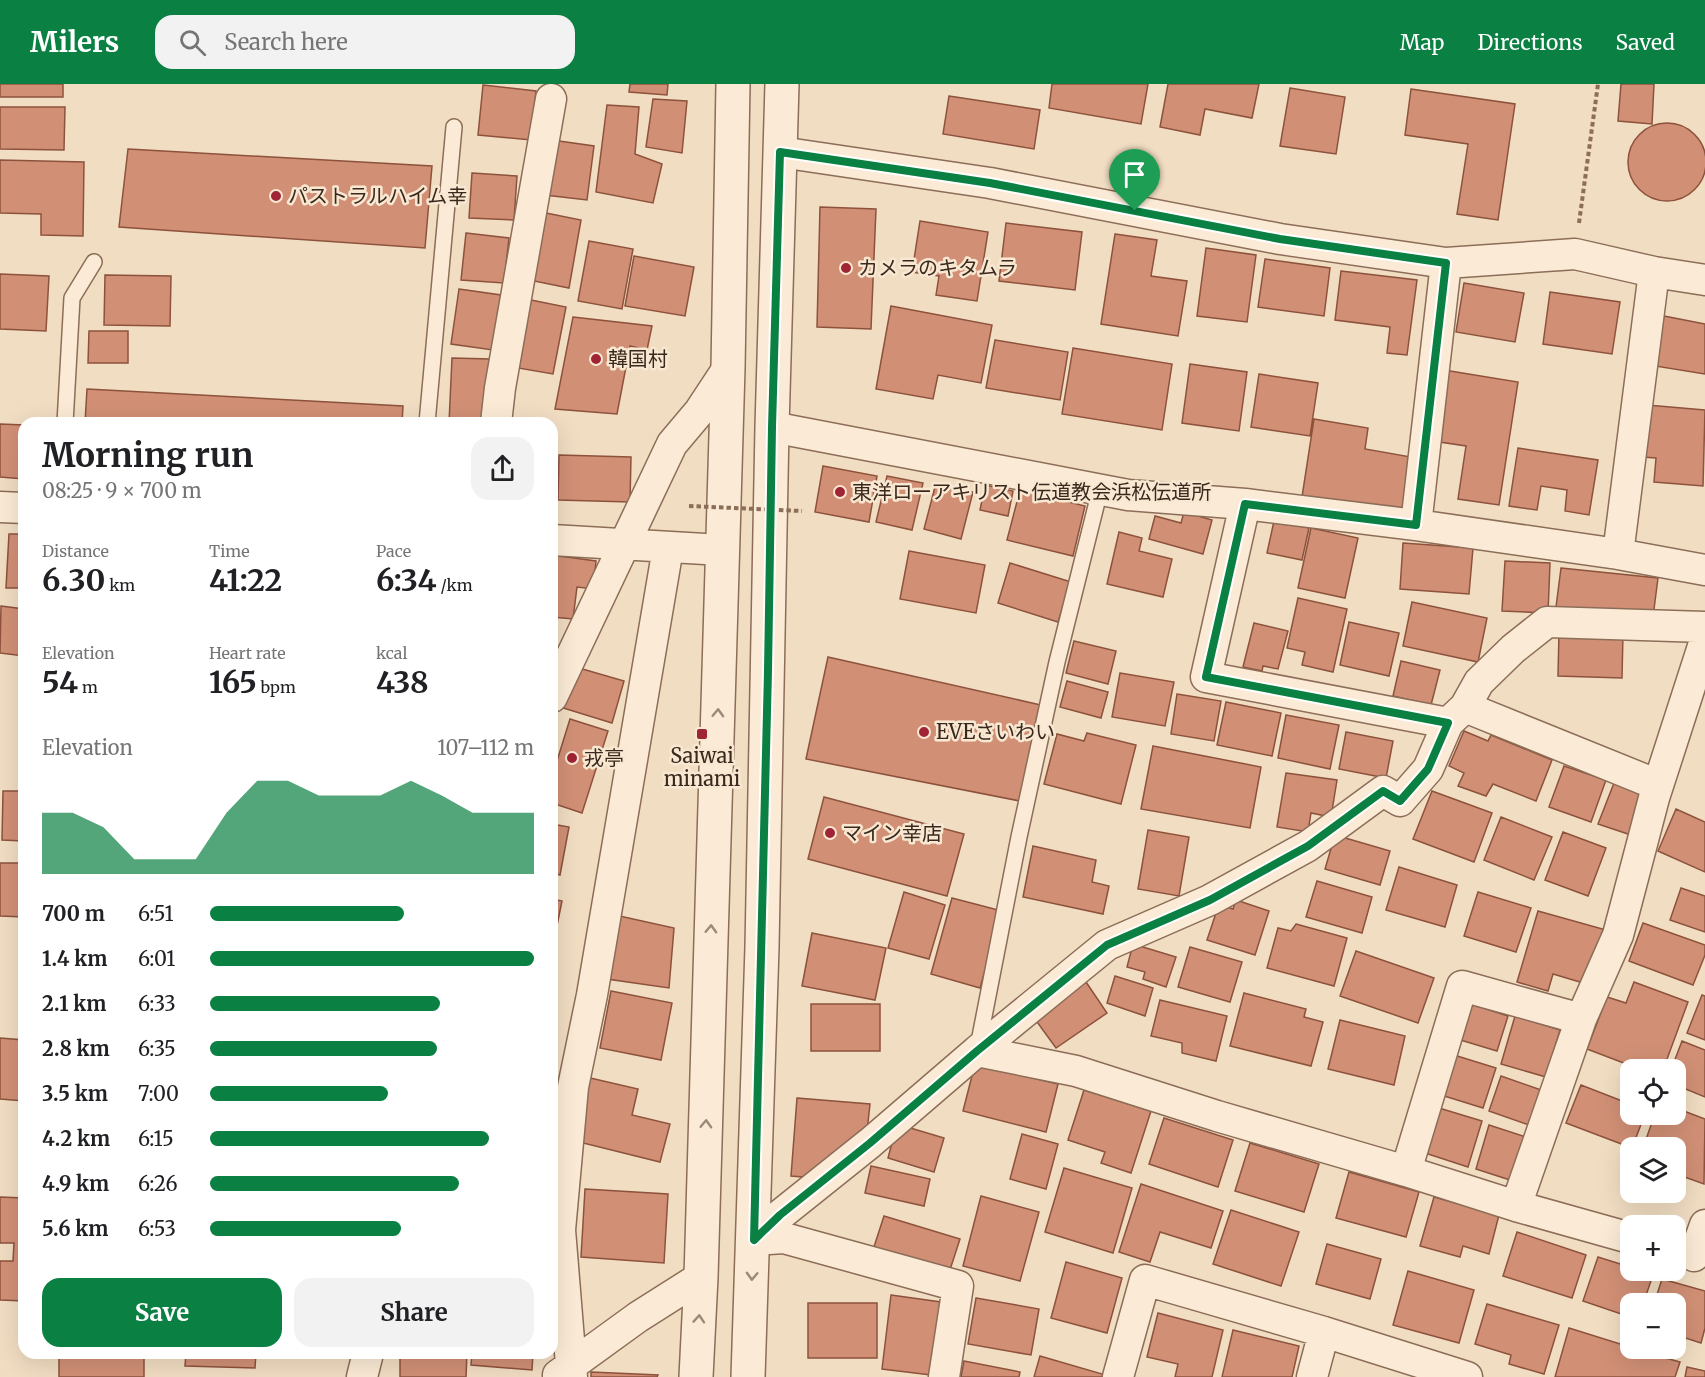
<!DOCTYPE html>
<meta charset="utf-8">
<style>
body{margin:0;font-family:Merriweather,"Noto Sans JP",serif;background:#f2f2f2;color:#202124;height:100vh;display:flex;flex-direction:column;font-size:22px;white-space:nowrap}
*{box-sizing:border-box;margin:0}
p{font-size:20px;color:#757577}
.icon{flex:none;width:33px;height:33px;fill:none;stroke:currentColor;stroke-width:2;stroke-linecap:round;stroke-linejoin:round}
.map{position:relative;flex:1;overflow:hidden}
.details{position:absolute;left:18px;top:333px;width:540px;height:942px;display:flex;flex-direction:column;background:#fff;border-radius:18px;box-shadow:0 6px 24px #0002}
.details>*{flex:none}
.controls{position:absolute;left:1620px;top:975px;display:grid;gap:12px}
.controls a{display:grid;place-items:center;width:66px;height:66px;border-radius:12px;background:#fff;box-shadow:0 6px 24px #0002;font-size:30px}
.pin{position:absolute;display:grid;place-items:center;width:51px;height:51px;color:#fff;margin:-62px -26px;border-radius:50% 50% 50% 0;rotate:-45deg;box-shadow:0 0 6px #0007}
.pin .icon{rotate:45deg}
.round{display:grid;place-items:center;flex:none;width:63px;height:63px;border-radius:18px;background:#f2f2f2}
.head{display:flex;align-items:center;justify-content:space-between;height:102px;padding:0 24px}
h1{font-size:33px;font-weight:700;line-height:45px}
.stats{display:grid;grid-template-columns:repeat(3,1fr);gap:9px;height:102px;padding:6px 24px}
.stats div{display:grid;align-content:center}
.stats b{font-size:30px;font-weight:700}
.stats small{font-size:16px;font-weight:400}
.stats p{font-size:16px}
.chart{height:168px;padding:12px 24px}
.chart p{display:flex;justify-content:space-between}
.chart svg{width:100%;height:108px;margin-top:6px;fill:#0b8043;opacity:.7}
.cta{display:flex;gap:12px;margin-top:auto;padding:12px 24px}
.cta a{flex:1;height:69px;border-radius:18px;background:#0b8043;color:#fff;font-size:24px;font-weight:700;line-height:69px;text-align:center}
.cta a+a{background:#f2f2f2;color:#202124}
ul{padding:0 24px;list-style:none;font-size:20px}
li{display:grid;grid-template-columns:96px 72px 1fr;align-items:center;height:45px}
li i{height:15px;border-radius:8px;background:#0b8043}
header{display:flex;align-items:center;gap:36px;box-sizing:border-box;height:84px;padding:0 30px;background:#0b8043;color:#fff}
header strong{font-size:28px}
nav{display:flex;gap:33px;margin-inline-start:auto;font-size:21px}
.search{width:420px;height:54px;background:#f2f2f2;display:flex;align-items:center;gap:15px;box-sizing:border-box;padding:0 21px;border-radius:18px;color:#757577;font-size:22px}
.map>svg:first-child{display:block}
.building{fill:#d19076;stroke:#8d523c;stroke-width:1.5}
.lines{fill:none;stroke-linecap:round;stroke-linejoin:round}
.service-casing{stroke:#8c6d58;stroke-width:18}
.minor-casing{stroke:#8c6d58;stroke-width:33}
.tertiary-casing{stroke:#8c6d58;stroke-width:36}
.path{stroke:#8c6d58;stroke-width:4;stroke-dasharray:4.5 3;stroke-linecap:butt}
.service{stroke:#fbebd6;stroke-width:15}
.minor{stroke:#fbebd6;stroke-width:30}
.tertiary{stroke:#fbebd6;stroke-width:33}
.path-bridge{stroke:#8c6d58;stroke-width:4;stroke-dasharray:4.5 3;stroke-linecap:butt}
.oneway{stroke:#9b8a7a}
.route-casing{stroke:#fff;stroke-width:12}
.route{stroke:#0b8043;stroke-width:8}
.poi-dot{fill:#9f2434;stroke:#f8e8d2;stroke-width:2}
.labels{text-anchor:middle;stroke-width:5;stroke-linejoin:round;paint-order:stroke}
.poi-label{font-size:20px;fill:#3b281d;stroke:#f8e8d2;text-anchor:start}
</style>
<header>
<strong>Milers</strong>
<div class="search"><svg class="icon" aria-label="search" viewBox="0 0 24 24"><circle cx="10" cy="10" r="6"/><path d="M15 15l6 6"/></svg>Search here</div>
<nav><a>Map</a><a>Directions</a><a>Saved</a></nav>
</header>
<div class="map">
<svg width="1705" height="1293" viewBox="0 0 1705 1293">
<rect width="100%" height="100%" fill="#f1ddc2"/>
<path class="building" d="M0 0H63V13H0Z
M630 0H668L667 11 629 8Z
M1052 0H1148L1141 40 1049 24Z
M1168 0H1259L1252 34 1205 25 1200 51 1160 43Z
M1621 0H1654L1652 40 1618 37Z
M483 1 536 7 531 56 478 51Z
M1290 4 1345 13 1336 70 1280 62Z
M1411 5 1515 20 1498 136 1457 130 1468 60 1405 51Z
M949 12 1040 26 1034 65 943 50Z
M653 15 687 17 682 69 646 63Z
M607 21 639 23 635 70 662 80 653 119 596 108Z
M0 23H65L64 66 0 65Z
M1628 78a39 39 0 1 1 78 0a39 39 0 1 1-78 0Z
M552 56 594 62 587 116 545 111Z
M128 65 432 82 425 164 119 143Z
M0 76 84 78 83 152 41 151V130L0 129Z
M472 89 517 92 514 136 469 134Z
M820 123 876 125 871 245 817 243Z
M546 129 581 136 569 204 534 197Z
M920 137 988 148 977 217 936 211 939 192 912 188Z
M1006 139 1082 148 1075 206 999 197Z
M466 149 509 154 504 199 461 196Z
M1115 150 1157 156 1151 192 1187 197 1178 252 1101 240Z
M589 157 633 165 622 225 578 217Z
M1206 164 1256 171 1247 238 1197 232Z
M634 172 694 183 685 232 625 222Z
M1265 175 1330 184 1324 232 1258 223Z
M1341 187 1417 196 1407 271 1387 269 1390 243 1335 236Z
M0 190 49 192 46 247 0 245Z
M105 191 171 192 170 242 104 241Z
M1464 199 1524 209 1515 258 1456 248Z
M459 205 501 211 493 266 451 260Z
M1550 208 1620 218 1612 270 1543 260Z
M531 216 566 223 553 290 518 284Z
M891 222 992 241 981 299 938 291 933 315 876 305Z
M1664 232 1705 240V290L1655 282Z
M573 233 652 242 647 266 630 262 617 330 555 325Z
M89 247H128V279H88Z
M995 256 1068 268 1060 316 986 304Z
M1073 264 1172 280 1162 346 1062 330Z
M452 274 490 275 487 339H449Z
M1190 280 1247 288 1239 347 1182 339Z
M1444 286 1518 298 1499 421 1458 415 1466 362 1433 357Z
M1259 290 1318 299 1310 352 1251 343Z
M87 305 403 322 402 339H85Z
M1647 321 1705 326 1703 402 1654 398 1656 374 1643 373Z
M1314 335 1368 344 1365 365 1411 373 1402 430 1302 413Z
M0 340 24 341V395L0 393Z
M1518 364 1598 376 1589 431 1565 427 1567 406 1541 402 1537 426 1509 422Z
M559 371 631 373 630 418 558 416Z
M823 382 877 392 869 438 815 428Z
M887 392 923 399 912 446 876 438Z
M936 399 973 408 961 455 924 445Z
M985 401 1013 407 1008 432 980 426Z
M1020 406 1085 422 1073 472 1007 456Z
M1184 428 1212 436 1203 470 1149 455 1155 432 1181 439Z
M1274 437 1309 444 1302 476 1267 469Z
M1311 444 1358 454 1345 514 1298 504Z
M1119 448 1142 454 1139 467 1172 475 1163 513 1107 500Z
M9 450H24V504H6Z
M1403 459 1473 464 1469 510 1400 505Z
M909 467 985 481 976 529 900 515Z
M552 471 596 477 593 505 577 503 573 535 552 533Z
M1505 477 1550 479 1548 529 1502 527Z
M1010 479 1071 498 1058 538 998 519Z
M1561 484 1658 494 1653 533 1556 523Z
M1298 514 1347 525 1333 588 1302 581 1305 568 1287 564Z
M1412 518 1487 534 1478 578 1403 562Z
M1 522 24 525V572L0 569Z
M1349 538 1399 549 1389 592 1340 581Z
M1254 539 1288 547 1278 585 1263 582 1262 587 1243 583Z
M1559 548 1623 549 1622 594 1558 592Z
M1074 557 1116 567 1108 600 1066 589Z
M828 573 1041 621 1025 718 806 675Z
M1401 577 1440 586 1431 621 1393 612Z
M572 582 624 597 612 639 560 623Z
M1120 589 1174 598 1165 642 1112 633Z
M1067 597 1108 608 1101 634 1060 623Z
M1177 610 1221 617 1214 657 1171 650Z
M1226 618 1281 629 1272 672 1217 661Z
M1286 631 1339 641 1330 685 1278 674Z
M570 635 608 647 582 729 552 719V693Z
M1464 647 1488 657 1491 651 1552 676 1536 717 1493 700 1486 712 1458 702 1464 689 1449 682Z
M1346 648 1393 657 1386 694 1339 685Z
M1087 649 1136 661 1121 720 1044 700 1057 650 1084 657Z
M1153 662 1261 683 1250 744 1141 725Z
M1564 682 1606 696 1591 738 1549 723Z
M1286 689 1337 696 1331 733 1311 729 1308 748 1277 743Z
M1614 699 1651 714 1637 753 1598 740Z
M3 707H24V757L2 756Z
M1432 707 1492 729 1474 778 1413 755Z
M824 713 964 750 947 812 808 775Z
M1676 725 1705 738V788L1658 767Z
M1501 733 1552 753 1534 796 1484 776Z
M552 740 569 743 560 791 552 789Z
M1148 746 1189 753 1179 812 1138 805Z
M1563 748 1606 764 1588 812 1545 796Z
M1335 751 1390 767 1380 801 1325 785Z
M1033 762 1096 776 1092 798 1109 802 1103 830 1023 813Z
M0 779H24V833L0 832Z
M1399 783 1457 801 1445 843 1386 826Z
M1317 797 1372 813 1362 849 1306 833Z
M1681 804 1705 812V848L1670 836Z
M904 808 945 821 929 875 888 864Z
M1478 808 1531 824 1516 868 1464 852Z
M952 814 1002 827 980 904 931 890Z
M552 815 562 817 552 866Z
M1236 816 1269 827 1255 871 1207 856 1219 820 1233 825Z
M1538 827 1606 846 1590 901 1553 890 1548 907 1517 898Z
M615 831 674 844 669 904 607 895Z
M1643 839 1705 861V871L1693 901 1629 877Z
M1296 840 1347 854 1334 902 1267 884 1278 844 1291 847Z
M812 849 886 864 875 916 802 902Z
M1133 860 1176 873 1166 903 1143 895 1145 888 1127 883Z
M1190 863 1242 878 1230 918 1178 903Z
M1356 867 1434 894 1418 939 1340 912Z
M1115 892 1153 904 1145 932 1107 919Z
M1084 895 1107 929 1056 964 1032 931Z
M1634 898 1688 918 1663 986H1642L1587 965 1607 913 1626 919Z
M611 907 672 919 661 976 600 964Z
M1244 909 1306 925 1304 933 1323 938 1311 982 1230 962Z
M1702 911 1705 912V956L1687 949Z
M1160 916 1227 932 1216 977 1182 969V959L1151 952Z
M1468 919 1508 932 1497 967 1457 955Z
M811 920H880V967H811Z
M1515 932 1560 946 1546 993 1501 980Z
M1340 936 1405 952 1394 1001 1328 985Z
M0 954 24 956V1017L0 1015Z
M1682 957 1705 966V1013L1676 1001V986H1671Z
M1454 971 1496 984 1483 1024 1441 1011Z
M975 980 1058 1000 1046 1048 963 1027Z
M1501 992 1541 1006 1529 1041 1489 1027Z
M586 993 638 1005 632 1031 670 1040 660 1078 571 1056Z
M1581 1001 1630 1020V1030H1645L1632 1064 1566 1039Z
M1084 1006 1151 1027 1131 1089 1101 1079 1105 1068 1068 1056Z
M797 1014 870 1020 866 1057 816 1094 791 1092Z
M1439 1024 1482 1037 1468 1083 1425 1069Z
M1676 1024 1705 1035 1704 1100 1676 1090V1064H1659L1645 1058 1655 1030H1676Z
M1164 1034 1233 1056 1218 1103 1149 1080Z
M897 1040 944 1054 934 1088 888 1074Z
M1489 1041 1526 1053 1513 1097 1476 1085Z
M1022 1050 1058 1060 1046 1105 1010 1095Z
M1250 1059 1319 1080 1304 1128 1235 1107Z
M871 1082 930 1095 924 1122 865 1109Z
M1064 1084 1132 1104 1113 1169 1045 1148Z
M1349 1088 1419 1108 1406 1153 1336 1134Z
M1141 1100 1223 1127 1211 1164 1160 1148 1150 1178 1119 1168Z
M585 1105 668 1110 664 1179 581 1173Z
M981 1112 1039 1128 1020 1197 963 1182Z
M0 1113 24 1114V1217L0 1216V1177H13L14 1159H0Z
M1434 1113 1499 1131 1489 1170 1463 1162 1460 1173 1420 1162Z
M1231 1126 1299 1148 1281 1202 1213 1180Z
M884 1132 960 1155 947 1195 871 1172Z
M1517 1148 1586 1171 1572 1214 1503 1192Z
M1327 1160 1381 1175 1370 1215 1316 1200Z
M1598 1173 1630 1183V1186H1640L1653 1191 1643 1220H1630V1233L1583 1217Z
M1066 1178 1122 1194 1107 1249 1051 1234Z
M1408 1187 1474 1206 1459 1259 1393 1241Z
M1662 1195 1705 1207V1244L1701 1259 1676 1251V1220H1654Z
M891 1211 948 1219 939 1292 882 1285Z
M976 1214 1039 1225 1031 1271 968 1260Z
M808 1219H877V1274H808Z
M1487 1220 1559 1241 1544 1290 1509 1280 1511 1271 1475 1260Z
M1158 1229 1223 1246 1212 1293H1175L1178 1280 1147 1273Z
M1569 1244 1630 1263V1264L1680 1278 1675 1293H1555Z
M1233 1246 1299 1262 1292 1293H1222Z
M59 1269 144 1270V1293H59Z
M186 1269H256L255 1284 185 1282Z
M264 1269H327V1274L263 1272Z
M400 1269H467L466 1293H400Z
M472 1269H533L532 1286 471 1281Z
M1040 1272 1109 1292 1108 1293H1034Z
M964 1277 1020 1288 1019 1293H961Z
M1687 1283 1705 1287V1293H1685Z
M591 1288 658 1291 657 1293H591Z"/>
<g class="lines">
<g class="service-casing">
<path id="service" d="M65 339 72 214 94 178
M427 339 454 43
M978 963 1019 753 1057 578 1100 406"/>
</g>
<g class="minor-casing">
<path id="minor" d="M780 68 990 99 1280 155 1446 179 1575 170 1654 188 1705 196
M496 339 500 304 551 15
M772 343 1128 411 1245 420 1416 441 1618 470 1705 486
M1245 420 1206 593 1448 639
M0 423 24 424
M1416 441 1446 179
M552 456 722 466
M1618 470 1654 188
M552 613 672 360 699 328 728 284
M1465 623 1658 701
M977 967 1076 987 1217 1032 1406 1087 1516 1122 1630 1154
M1406 1087 1462 902 1581 935
M1516 1122 1581 935 1618 851 1654 714 1705 556
M754 1156 780 1131 870 1059 977 967 1107 861 1210 816 1308 762 1383 707 1400 717 1428 685 1448 639 1465 623 1479 598 1513 565 1547 538 1705 543
M754 1156 784 1154 958 1202 944 1293
M1694 1172 1705 1141
M558 1291 638 1233 701 1193
M362 1293 368 1269
M572 1293 560 1146 573 1003 592 911 668 464
M1118 1293 1145 1196 1324 1248 1467 1293
M1312 1293 1324 1248"/>
</g>
<g class="tertiary-casing">
<path id="tertiary" d="M696 1293 701 1193 728 284 733 0
M748 1293 762 863 772 343 782 0"/>
</g>
<path class="path" d="M1579 139 1598 0"/>
<use href="#service" class="service"/>
<use href="#minor" class="minor"/>
<use href="#tertiary" class="tertiary"/>
<path class="path-bridge" d="M689 422 802 427"/>
</g>
<defs><path id="oneway-chevron" d="M-2-3.5L2.5 0L-2 3.5" fill="none" stroke-width="1.6" stroke-linecap="round" stroke-linejoin="round" transform="scale(1.5)"/></defs>
<g class="oneway">
<use href="#oneway-chevron" transform="translate(718 629) rotate(-88)"/>
<use href="#oneway-chevron" transform="translate(711 845) rotate(-88)"/>
<use href="#oneway-chevron" transform="translate(706 1040) rotate(-88)"/>
<use href="#oneway-chevron" transform="translate(752 1192) rotate(92)"/>
<use href="#oneway-chevron" transform="translate(699 1235) rotate(-86)"/>
</g>
<g class="lines">
<g class="route-casing">
<path id="route" d="M780 68 990 99 1280 155 1446 179 1416 441 1245 420 1206 593 1448 639 1428 685 1400 717 1383 707 1308 762 1210 816 1107 861 977 967 870 1059 780 1131 754 1156 768 587 772 343Z"/>
</g>
<use href="#route" class="route"/>
</g>
<g class="poi-dot">
<circle cx="276" cy="112" r="6"/>
<circle cx="846" cy="184" r="6"/>
<circle cx="596" cy="275" r="6"/>
<circle cx="840" cy="408" r="6"/>
<circle cx="924" cy="648" r="6"/>
<rect x="696" y="644" width="12" height="12" rx="3"/>
<circle cx="572" cy="674" r="6"/>
<circle cx="830" cy="749" r="6"/>
</g>
<g class="labels">
<g class="poi-label">
<text x="288" y="119">パストラルハイム幸</text>
<text x="858" y="191">カメラのキタムラ</text>
<text x="608" y="282">韓国村</text>
<text x="852" y="415">東洋ローアキリスト伝道教会浜松伝道所</text>
<text x="936" y="655">EVEさいわい</text>
<text x="702" y="679" text-anchor="middle">Saiwai<tspan x="702" dy="23">minami</tspan></text>
<text x="584" y="681">戎亭</text>
<text x="842" y="756">マイン幸店</text>
</g>
</g>
</svg>
<div class="controls">
<a><svg class="icon" aria-label="locate" viewBox="0 0 24 24"><circle cx="12" cy="12" r="6"/><path d="M12 2v4M12 18v4M2 12h4M18 12h4"/></svg></a>
<a><svg class="icon" aria-label="layers" viewBox="0 0 24 24"><path d="M12 4l9 5-9 5-9-5zM3 14l9 5 9-5"/></svg></a>
<a>+</a>
<a>−</a>
</div>
<div class="pin" style="left:1135px;top:127px;background:#1e9e55"><svg class="icon" aria-label="arrive" viewBox="0 0 24 24"><path d="M6 21V4h12l-3 4 3 4H6"/></svg></div>
<section class="details">
<div class="head"><div><h1>Morning run</h1><p>08:25 · 9 × 700 m</p></div><a class="round"><svg class="icon" aria-label="share" viewBox="0 0 24 24"><path d="M12 15V3M7 8l5-5 5 5M5 13v7h14v-7"/></svg></a></div>
<div class="stats">
<div><p>Distance</p><b>6.30<small> km</small></b></div>
<div><p>Time</p><b>41:22</b></div>
<div><p>Pace</p><b>6:34<small> /km</small></b></div>
</div>
<div class="stats">
<div><p>Elevation</p><b>54<small> m</small></b></div>
<div><p>Heart rate</p><b>165<small> bpm</small></b></div>
<div><p>kcal</p><b>438</b></div>
</div>
<div class="chart"><p><span>Elevation</span>107–112 m</p>
<svg viewBox="0 0 160 44" preserveAspectRatio="none"><path d="M0 44V19L10 19L20 25L30 38L40 38L50 38L60 19L70 6L80 6L90 12L100 12L110 12L120 6L130 12L140 19L150 19L160 19V44z"/></svg>
</div>
<ul>
<li><b>700 m</b>6:51<i style="width:60%"></i></li>
<li><b>1.4 km</b>6:01<i style="width:100%"></i></li>
<li><b>2.1 km</b>6:33<i style="width:71%"></i></li>
<li><b>2.8 km</b>6:35<i style="width:70%"></i></li>
<li><b>3.5 km</b>7:00<i style="width:55%"></i></li>
<li><b>4.2 km</b>6:15<i style="width:86%"></i></li>
<li><b>4.9 km</b>6:26<i style="width:77%"></i></li>
<li><b>5.6 km</b>6:53<i style="width:59%"></i></li>
</ul>
<div class="cta"><a>Save</a><a>Share</a></div>
</section>
</div>
